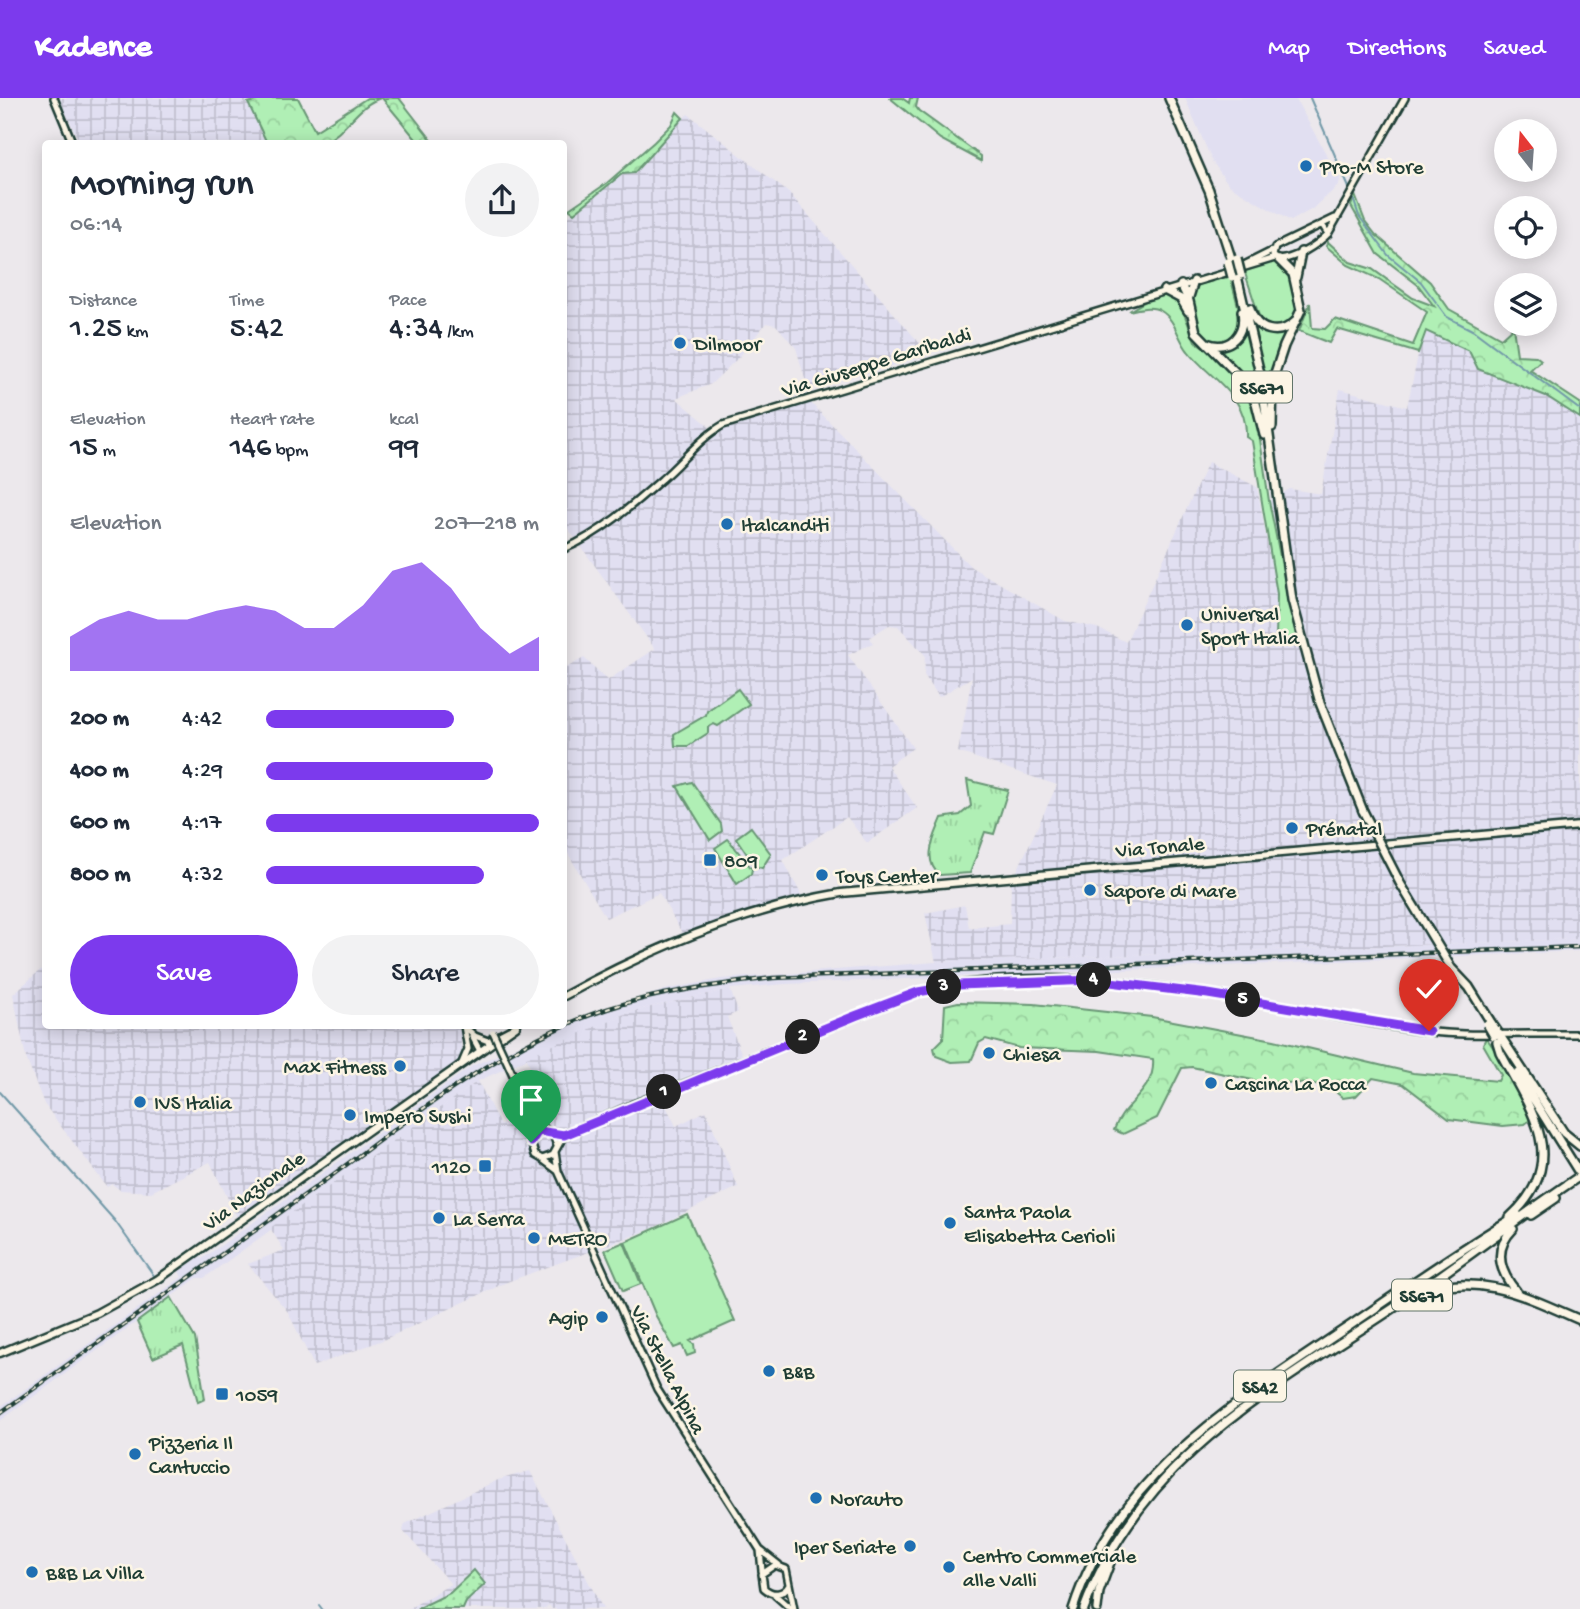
<!DOCTYPE html>
<meta charset="utf-8">
<style>
body{margin:0;font-family:"Gochi Hand",sans-serif;background:#f2f2f3;color:#1f2937;height:100vh;display:flex;flex-direction:column;font-size:26px;white-space:nowrap}
*{box-sizing:border-box;margin:0}
p{font-size:23px;color:#747a83}
.icon{flex:none;width:38px;height:38px;fill:none;stroke:currentColor;stroke-width:2;stroke-linecap:round;stroke-linejoin:round}
.map{position:relative;flex:1;overflow:hidden}
.drawer{position:absolute;left:42px;top:42px;width:525px;height:889px;display:flex;flex-direction:column;background:#fff;border-radius:7px;box-shadow:0 4px 18px #0003}
.drawer>*{flex:none}
.needle{width:46px;rotate:343deg}
.buttons{position:absolute;left:1494px;top:21px;display:grid;gap:14px}
.buttons a{display:grid;place-items:center;width:63px;height:63px;border-radius:50%;background:#fff;box-shadow:0 4px 18px #0003;font-size:35px}
.pin{position:absolute;display:grid;place-items:center;width:60px;height:60px;color:#fff;margin:-72px -30px;border-radius:50% 50% 50% 0;rotate:-45deg;box-shadow:0 0 7px #0007}
.pin .icon{rotate:45deg}
.km{position:absolute;width:35px;height:35px;margin:-18px;border-radius:50%;background:#222;color:#fff;font-size:19px;line-height:35px;text-align:center}
.round{display:grid;place-items:center;flex:none;width:74px;height:74px;border-radius:37px;background:#f2f2f3}
.head{display:flex;align-items:center;justify-content:space-between;height:119px;padding:0 28px}
h1{font-size:38px;font-weight:600;line-height:52px}
.metrics{display:grid;grid-template-columns:repeat(3,1fr);gap:10px;height:119px;padding:7px 28px}
.metrics div{display:grid;align-content:center}
.metrics b{font-size:30px;font-weight:600}
.metrics small{font-size:19px;font-weight:400}
.metrics p{font-size:19px}
.chart{height:196px;padding:14px 28px}
.chart p{display:flex;justify-content:space-between}
.chart svg{width:100%;height:126px;margin-top:7px;fill:#7c3aed;opacity:.7}
.primary-button{display:flex;gap:14px;margin-top:auto;padding:14px 28px}
.primary-button a{flex:1;height:80px;border-radius:42px;background:#7c3aed;color:#fff;font-size:28px;font-weight:600;line-height:80px;text-align:center}
.primary-button a+a{background:#f2f2f3;color:#1f2937}
ul{padding:0 28px;list-style:none;font-size:23px}
li{display:grid;grid-template-columns:112px 84px 1fr;align-items:center;height:52px}
li i{height:18px;border-radius:9px;background:#7c3aed}
header{display:flex;align-items:center;gap:42px;box-sizing:border-box;height:98px;padding:0 35px;background:#7c3aed;color:#fff}
header strong{font-size:33px}
nav{display:flex;gap:38px;margin-inline-start:auto;font-size:24px}
.map>svg:first-child{display:block}
.built{fill:#e1dff1}
.industrial{fill:url(#industrial-grid)}
.grass{fill:#b0efb5;stroke:#689674;stroke-width:2}
.forest{fill:url(#forest-crowns);stroke:#689674;stroke-width:2}
.park{fill:url(#park-tufts);stroke:#689674;stroke-width:2}
.garden{fill:url(#garden-dots);stroke:#689674;stroke-width:2}
.lines{fill:none;stroke-linecap:round;stroke-linejoin:round}
.stream{stroke:#7299a8;stroke-width:2}
.tertiary-casing{stroke:#1f3d34;stroke-width:10}
.secondary-casing{stroke:#1f3d34;stroke-width:11}
.trunk-casing{stroke:#1f3d34;stroke-width:12}
.tertiary{stroke:#fcf5e5;stroke-width:5}
.secondary{stroke:#fcf5e5;stroke-width:6}
.trunk{stroke:#fcf5e5;stroke-width:7}
.rail-casing{stroke:#1f3d34;stroke-width:4.5}
.rail{stroke:#fcf5e5;stroke-width:2;stroke-dasharray:5;stroke-linecap:butt}
.tertiary-bridge-casing{stroke:#1f3d34;stroke-width:10;stroke-linecap:butt}
.trunk-bridge-casing{stroke:#1f3d34;stroke-width:12;stroke-linecap:butt}
.tertiary-bridge{stroke:#fcf5e5;stroke-width:5}
.trunk-bridge{stroke:#fcf5e5;stroke-width:7}
.route-casing{stroke:#fff;stroke-width:14}
.route{stroke:#7c3aed;stroke-width:9}
.poi-dot{fill:#1f6fb2;stroke:#fcf5e5;stroke-width:2.5}
.labels{text-anchor:middle;stroke-width:5;stroke-linejoin:round;paint-order:stroke}
.shield{fill:#fcf5e5;stroke:#617469;stroke-width:2}
.shield-label{font-size:19px;font-weight:bold;fill:#1f3d34}
.poi-label{font-size:21px;fill:#1f3d34;stroke:#fcf5e5;text-anchor:start}
.street-label{font-size:21px;fill:#1f3d34;stroke:#fcf5e5}
</style>
<header>
<strong>Kadence</strong>
<nav><a>Map</a><a>Directions</a><a>Saved</a></nav>
</header>
<div class="map">
<svg width="1580" height="1511" viewBox="0 0 1580 1511">
<defs>
<pattern id="industrial-grid" width="8" height="8" patternUnits="userSpaceOnUse" patternTransform="scale(1.75)"><rect width="8" height="8" fill="#e1dff1"/><path d="M0 4h8M4 0v8" fill="none" stroke="#c1c0cf"/></pattern>
<pattern id="forest-crowns" width="20" height="18" patternUnits="userSpaceOnUse" patternTransform="scale(1.75)"><rect width="20" height="18" fill="#b0efb5"/><path d="M2 6a3 3 0 1 1 6 0M12 15a3 3 0 1 1 6 0" fill="none" stroke="#97ce9c"/></pattern>
<pattern id="park-tufts" width="24" height="20" patternUnits="userSpaceOnUse" patternTransform="scale(1.75)"><rect width="24" height="20" fill="#b0efb5"/><path d="M3 7l-1-3M5 7V3M7 7l1-3M15 17l-1-3M17 17v-4M19 17l1-3" fill="none" stroke="#97ce9c"/></pattern>
<pattern id="garden-dots" width="8" height="8" patternUnits="userSpaceOnUse" patternTransform="scale(1.75)"><rect width="8" height="8" fill="#b0efb5"/><path d="M2 2h.1M6 6h.1" fill="none" stroke="#97ce9c" stroke-width="1.8" stroke-linecap="round"/></pattern>
</defs>
<rect width="100%" height="100%" fill="#ece8ec"/>
<filter id="ink" filterUnits="userSpaceOnUse"><feTurbulence type="fractalNoise" baseFrequency=".0143" numOctaves="2"/><feDisplacementMap in="SourceGraphic" scale="14" xChannelSelector="R" yChannelSelector="G"/><feConvolveMatrix kernelMatrix="1 2 1 2 8 2 1 2 1" color-interpolation-filters="sRGB"/></filter>
<g filter="url(#ink)">
<path class="built" d="M1185 0H1295L1340 81 1339 87 1314 110 1291 123 1262 107 1229 87 1212 63Z
M1580 841V853L785 886 730 891 629 914 478 983 204 1180H197L0 1323V1309L182 1179 179 1173 200 1159 202 1161 472 968 594 914 668 891 721 881 936 864Z"/>
<path class="industrial" d="M59 0H246L267 45H80Z
M688 16 790 96 930 257 808 291 796 250 776 227 766 225 740 258 711 286 676 300 708 327 713 337 725 329 810 304 971 469 1065 523 1097 530 1126 544 1208 364 1257 389 1277 496 1276 541 1295 535 1269 403 1290 391 1321 396 1340 291 1407 309 1421 243 1426 233 1469 253 1513 285 1546 298 1580 320V841L936 864 925 815 965 807 969 830 1010 826 1011 786 1057 687 958 654 972 579 939 599 924 577 925 557 898 528 889 527 870 539 873 545 848 557 913 650 888 668 917 710 867 745 847 719 783 762 803 800 682 835 659 795 606 820 564 749V571L584 560 608 582 655 551 564 425V121L583 109Z
M45 868 46 928H457L461 935V962L344 1048 237 1119 210 1064 151 1094 120 1092 112 1086 107 1089 44 1006 26 960 13 896Z
M730 891 738 914 727 919 746 967 662 1000 676 1028 706 1013 738 1089 651 1131 507 1184 383 1242 314 1268 288 1214 248 1166 284 1152 270 1130 478 983 500 1027 521 1021 526 1033 553 1020 526 959 629 914Z
M530 1373 603 1511H552L549 1507 545 1511H408L451 1486 403 1433 405 1426 498 1382Z"/>
<path class="grass" d="M1276 163C1296 183 1314 222 1274 231L1260 221 1244 172Z
M1230 178 1242 223C1234 239 1228 245 1210 243L1198 231 1191 197 1198 187Z
M1162 198H1169L1179 203 1195 243 1221 261 1238 280 1256 314 1269 403 1297 543 1276 541 1277 496 1252 343 1246 339C1248 297 1210 281 1188 253 1178 241 1175 221 1161 213 1151 207 1139 211 1129 213L1146 203Z
M1254 228 1273 236 1288 233 1275 263 1268 301Z
M1246 229 1261 308 1246 280 1218 251 1233 247Z
M738 591 749 606 718 628 714 626 708 629V635L688 648H675L674 636 706 617 707 613Z
M692 684 721 726 722 733 710 742 677 688Z
M751 729 771 756 762 770 755 768 736 740Z
M728 741 752 771 751 776 737 786 715 750Z
M687 1116 735 1223 690 1243 694 1246 695 1255 687 1258 682 1247 674 1250 656 1218 625 1144Z
M624 1144 641 1186 623 1193 605 1152Z"/>
<path class="forest" d="M265 0H298L315 33 367 0H381C357 7 347 34 324 44 310 51 283 46 267 45L248 5Z
M382 0H399L434 45H419Z
M890 0H902L909 5 910 0H918L916 9 919 13 981 58V63L940 41Z
M677 14 683 20 634 75 622 76 574 115 569 111 607 85 654 44 671 27Z
M1355 97 1365 123 1376 137 1430 184 1449 211 1501 240 1513 229 1517 257 1536 258 1541 262 1530 272 1580 305V320L1546 298 1478 271 1469 253 1426 233 1418 255 1337 231 1329 245 1299 233 1310 205 1312 230 1325 231 1335 221 1413 247 1427 214 1379 181 1348 167 1326 148 1328 144 1350 164 1372 171 1413 200 1434 208 1418 187 1378 156 1351 108Z
M958 904 1034 906 1152 919 1274 942 1413 975 1498 983 1501 977 1483 946 1486 940C1494 947 1527 1010 1530 1022L1525 1026 1503 1028 1449 1021 1403 986 1373 980 1356 998 1343 1000 1327 987 1257 983 1192 969 1182 970 1157 1020 1123 1036 1114 1032C1123 1005 1156 993 1153 961L1099 953 1019 950 986 941 979 945 971 963 952 964 936 958 934 950 943 941 945 907Z"/>
<path class="park" d="M967 682 1008 692 994 736 985 734 970 775 940 777C921 762 935 738 942 720L960 717 971 708Z
M171 1199 195 1240 205 1301 198 1304 183 1247 153 1260 137 1224Z"/>
<path class="garden" d="M474 1472 485 1486 466 1504 463 1511H417L450 1495Z"/>
<g class="lines">
<path class="stream" d="M1310 0 1350 92
M1352 97 1359 118 1388 157 1421 184 1447 219 1474 233 1580 312
M0 994 115 1123 155 1179
M319 1507 322 1511"/>
<g class="tertiary-casing">
<path id="tertiary" d="M54 0 73 46
M1323 128 1328 136C1316 148 1296 160 1279 162L1273 158 1275 149 1335 120
M1328 136 1405 0
M1240 169 1272 153
M564 451C599 436 633 407 662 381 683 363 699 341 723 327L1275 160
M464 928 475 938 488 943 509 932
M472 938 480 953
M462 965 468 951 464 928
M508 966 532 1019 554 1039 557 1048
M532 1019V1040
M545 1032 535 1036 531 1044 535 1057 542 1061 553 1057 564 1037
M552 1037H564L631 1007 918 894C1070 857 1249 905 1400 930 1459 940 1521 935 1580 936
M555 1054 558 1073 657 1291 760 1452 779 1467
M542 1061 558 1073
M760 1452 762 1473
M789 1487C783 1497 773 1498 764 1490L762 1476 775 1467 786 1471 794 1511
M775 1497 791 1511"/>
</g>
<g class="secondary-casing">
<path id="secondary" d="M564 898C651 850 742 812 841 795L1580 728
M0 1255 97 1215 157 1182 516 928"/>
</g>
<g class="trunk-casing">
<path id="trunk" d="M1169 0 1209 92 1232 163
M1237 178 1261 280 1292 502 1320 605 1363 713
M1296 179 1301 154
M1181 187 1189 203 1196 234 1242 281 1256 305 1264 337
M1164 192 1181 201 1188 213
M1189 199 1194 183
M1250 210C1256 234 1279 239 1296 223
M1207 245C1230 254 1246 235 1242 213
M1272 329 1273 281 1284 248 1301 212 1293 176 1279 162
M1451 870 1469 889 1492 926
M1499 936 1564 1035 1580 1048
M1497 944 1500 954C1530 1011 1572 1063 1510 1119
M1517 975 1580 1076
M1531 1117 1556 1100
M1513 1131C1493 1151 1499 1173 1516 1193
M1414 1200C1470 1169 1528 1199 1580 1222
M1073 1511C1116 1377 1235 1305 1345 1231 1402 1192 1459 1152 1518 1117
M1084 1511C1142 1355 1277 1289 1407 1201 1466 1161 1521 1117 1580 1078
M1097 1511 1099 1494 1112 1459"/>
</g>
<use href="#tertiary" class="tertiary"/>
<use href="#secondary" class="secondary"/>
<use href="#trunk" class="trunk"/>
<g class="rail-casing">
<path id="rail" d="M0 1315C109 1237 218 1159 327 1081 413 1018 504 945 607 911 661 893 716 887 773 880L1580 849"/>
</g>
<use href="#rail" class="rail"/>
<g class="tertiary-bridge-casing">
<path id="tertiary-bridge" d="M493 934 508 966"/>
</g>
<g class="trunk-bridge-casing">
<path id="trunk-bridge" d="M1237 161 1241 177
M1228 164 1232 179
M1363 713 1400 785 1450 868
M1487 926 1494 938
M1492 926 1499 936"/>
</g>
<use href="#tertiary-bridge" class="tertiary-bridge"/>
<use href="#trunk-bridge" class="trunk-bridge"/>
</g>
</g>
<g class="lines" filter="url(#ink)">
<g class="route-casing">
<path id="route" d="M531 1044 538 1033 564 1037 855 918 918 894 958 887 1094 882 1208 896 1429 933"/>
</g>
<use href="#route" class="route"/>
</g>
<g class="poi-dot">
<circle cx="1306" cy="68" r="7"/>
<circle cx="680" cy="245" r="7"/>
<circle cx="727" cy="426" r="7"/>
<circle cx="1187" cy="527" r="7"/>
<circle cx="1292" cy="730" r="7"/>
<rect x="703" y="755" width="14" height="14" rx="3.5"/>
<circle cx="822" cy="777" r="7"/>
<circle cx="1090" cy="792" r="7"/>
<circle cx="989" cy="955" r="7"/>
<circle cx="400" cy="968" r="7"/>
<circle cx="1211" cy="985" r="7"/>
<circle cx="140" cy="1004" r="7"/>
<circle cx="350" cy="1017" r="7"/>
<rect x="478" y="1061" width="14" height="14" rx="3.5"/>
<circle cx="439" cy="1120" r="7"/>
<circle cx="950" cy="1125" r="7"/>
<circle cx="534" cy="1140" r="7"/>
<circle cx="602" cy="1219" r="7"/>
<circle cx="769" cy="1273" r="7"/>
<rect x="215" y="1289" width="14" height="14" rx="3.5"/>
<circle cx="135" cy="1356" r="7"/>
<circle cx="816" cy="1400" r="7"/>
<circle cx="910" cy="1448" r="7"/>
<circle cx="949" cy="1469" r="7"/>
<circle cx="32" cy="1474" r="7"/>
</g>
<g class="labels">
<g class="shield">
<rect x="1232" y="273.5" width="60" height="31" rx="5"/>
<rect x="1392" y="1181.5" width="60" height="31" rx="5"/>
<rect x="1234" y="1272.5" width="52" height="31" rx="5"/>
</g>
<g class="shield-label">
<text x="1262" y="296">SS671</text>
<text x="1422" y="1204">SS671</text>
<text x="1260" y="1295">SS42</text>
</g>
<g class="poi-label">
<text x="1320" y="75">Pro-M Store</text>
<text x="694" y="252">Dilmoor</text>
<text x="741" y="433">Italcanditi</text>
<text x="1201" y="522">Universal<tspan x="1201" dy="24">Sport Italia</tspan></text>
<text x="1306" y="737">Prénatal</text>
<text x="724" y="769">809</text>
<text x="836" y="784">Toys Center</text>
<text x="1104" y="799">Sapore di Mare</text>
<text x="1003" y="962">Chiesa</text>
<text x="386" y="975" text-anchor="end">Max Fitness</text>
<text x="1225" y="992">Cascina La Rocca</text>
<text x="154" y="1011">IVS Italia</text>
<text x="364" y="1024">Impero Sushi</text>
<text x="471" y="1075" text-anchor="end">1120</text>
<text x="964" y="1120">Santa Paola<tspan x="964" dy="24">Elisabetta Cerioli</tspan></text>
<text x="453" y="1127">La Serra</text>
<text x="548" y="1147">METRO</text>
<text x="588" y="1226" text-anchor="end">Agip</text>
<text x="783" y="1280">B&amp;B</text>
<text x="236" y="1303">1059</text>
<text x="149" y="1351">Pizzeria Il<tspan x="149" dy="24">Cantuccio</tspan></text>
<text x="830" y="1407">Norauto</text>
<text x="896" y="1455" text-anchor="end">Iper Seriate</text>
<text x="963" y="1464">Centro Commerciale<tspan x="963" dy="24">alle Valli</tspan></text>
<text x="46" y="1481">B&amp;B La Villa</text>
</g>
<g class="street-label">
<text transform="translate(876 263) rotate(-17)" y="7">Via Giuseppe Garibaldi</text>
<text transform="translate(1160 748) rotate(-5)" y="7">Via Tonale</text>
<text transform="translate(253 1092) rotate(-36)" y="7">Via Nazionale</text>
<text transform="translate(669 1271) rotate(63)" y="7">Via Stella Alpina</text>
</g>
</g>
</svg>
<div class="buttons">
<a><svg class="needle" viewBox="-14 -14 28 28"><path d="M0-13l5 13h-10z" fill="#e53935"/><path d="M0 13l5-13h-10z" fill="#747a83"/></svg></a>
<a><svg class="icon" aria-label="locate" viewBox="0 0 24 24"><circle cx="12" cy="12" r="6"/><path d="M12 2v4M12 18v4M2 12h4M18 12h4"/></svg></a>
<a><svg class="icon" aria-label="layers" viewBox="0 0 24 24"><path d="M12 4l9 5-9 5-9-5zM3 14l9 5 9-5"/></svg></a>
</div>
<div class="pin" style="left:531px;top:1044px;background:#1e9e55"><svg class="icon" aria-label="arrive" viewBox="0 0 24 24"><path d="M6 21V4h12l-3 4 3 4H6"/></svg></div>
<div class="pin" style="left:1429px;top:933px;background:#d93025"><svg class="icon" aria-label="check" viewBox="0 0 24 24"><path d="M5 12l5 5 9-10"/></svg></div>
<b class="km" style="left:664px;top:994px">1</b>
<b class="km" style="left:803px;top:939px">2</b>
<b class="km" style="left:944px;top:889px">3</b>
<b class="km" style="left:1094px;top:882px">4</b>
<b class="km" style="left:1243px;top:902px">5</b>
<section class="drawer">
<div class="head"><div><h1>Morning run</h1><p>06:14</p></div><a class="round"><svg class="icon" aria-label="share" viewBox="0 0 24 24"><path d="M12 15V3M7 8l5-5 5 5M5 13v7h14v-7"/></svg></a></div>
<div class="metrics">
<div><p>Distance</p><b>1.25<small> km</small></b></div>
<div><p>Time</p><b>5:42</b></div>
<div><p>Pace</p><b>4:34<small> /km</small></b></div>
</div>
<div class="metrics">
<div><p>Elevation</p><b>15<small> m</small></b></div>
<div><p>Heart rate</p><b>146<small> bpm</small></b></div>
<div><p>kcal</p><b>99</b></div>
</div>
<div class="chart"><p><span>Elevation</span>207–218 m</p>
<svg viewBox="0 0 160 44" preserveAspectRatio="none"><path d="M0 44V32L10 26L20 23L30 26L40 26L50 23L60 21L70 23L80 29L90 29L100 21L110 9L120 6L130 15L140 29L150 38L160 32V44z"/></svg>
</div>
<ul>
<li><b>200 m</b>4:42<i style="width:69%"></i></li>
<li><b>400 m</b>4:29<i style="width:83%"></i></li>
<li><b>600 m</b>4:17<i style="width:100%"></i></li>
<li><b>800 m</b>4:32<i style="width:80%"></i></li>
</ul>
<div class="primary-button"><a>Save</a><a>Share</a></div>
</section>
</div>
